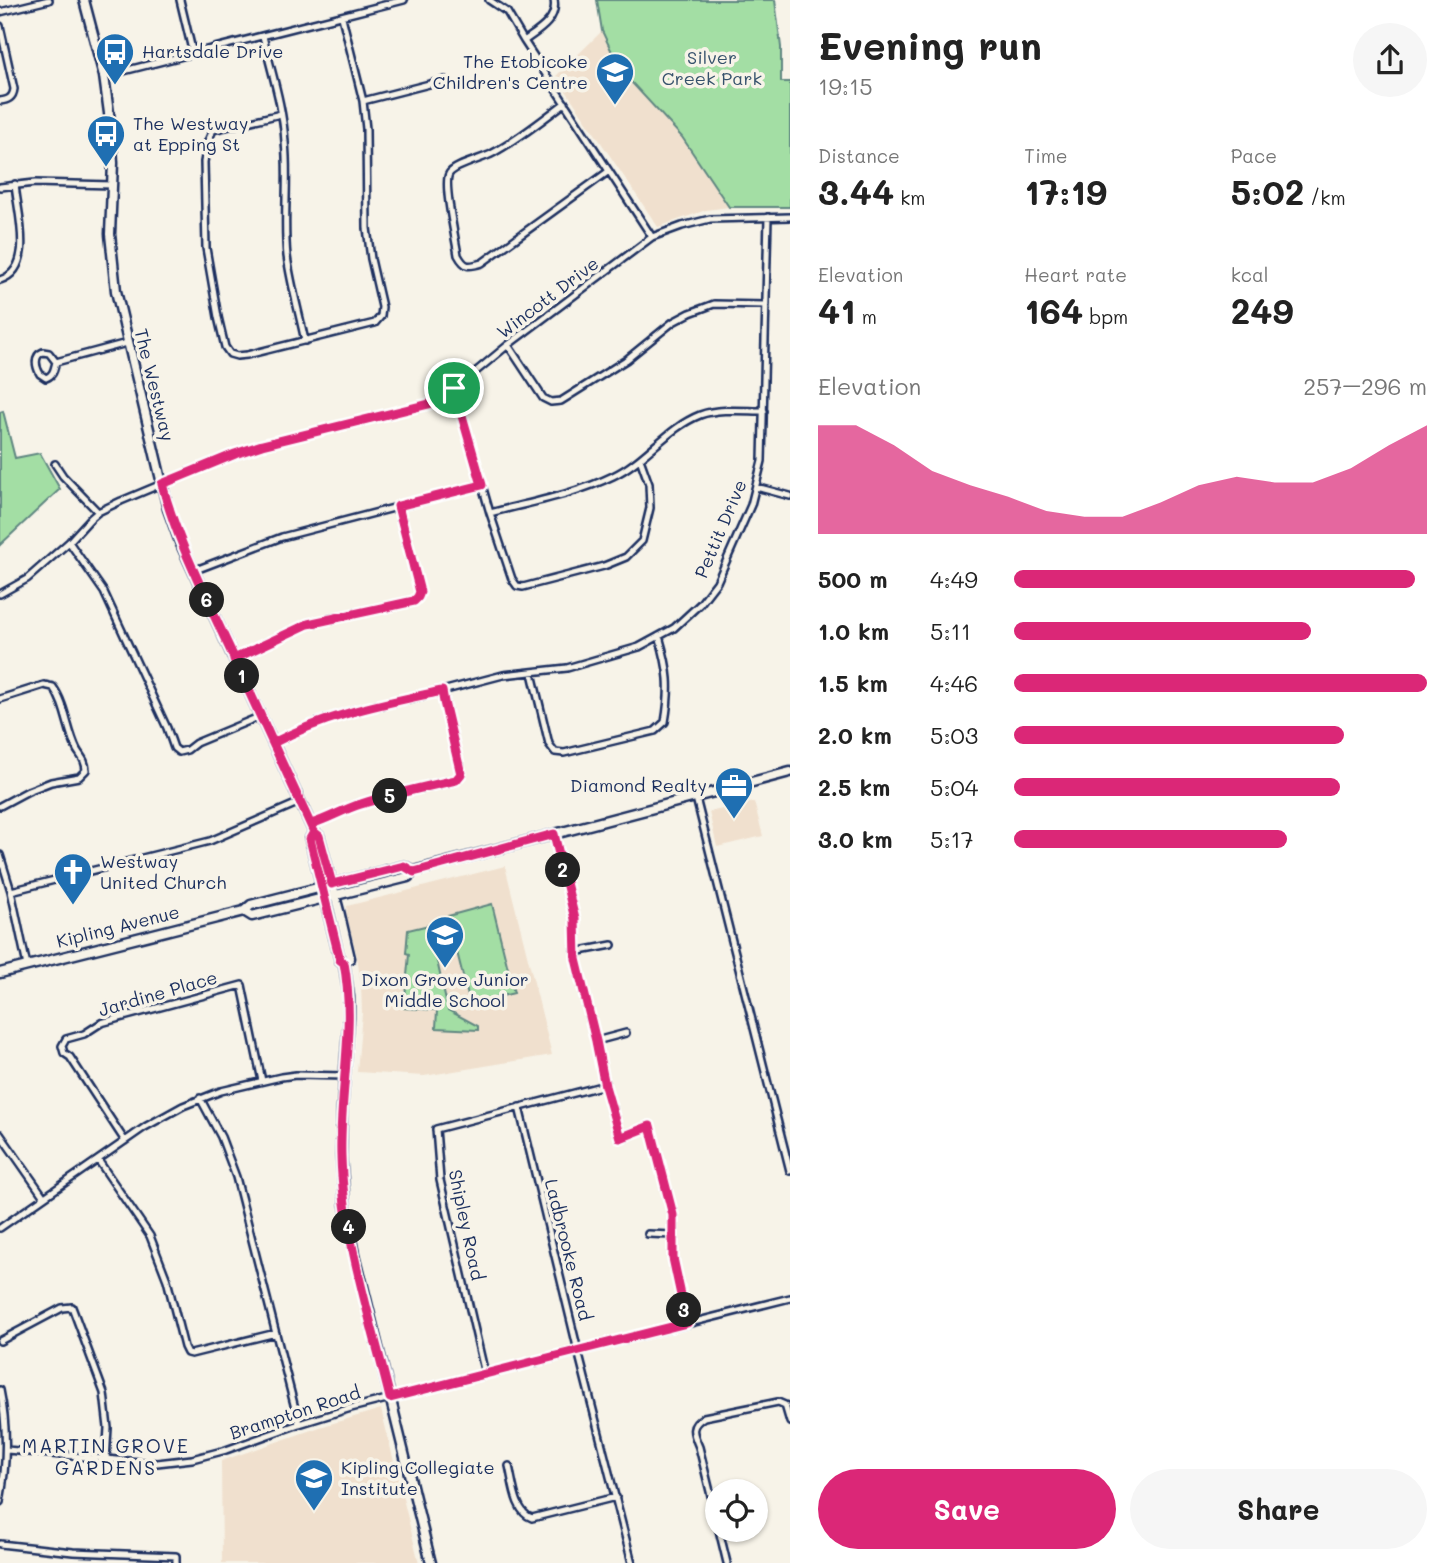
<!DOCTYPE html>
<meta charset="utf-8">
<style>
body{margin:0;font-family:Mali,sans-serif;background:#f6f6f6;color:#222;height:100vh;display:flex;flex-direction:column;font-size:26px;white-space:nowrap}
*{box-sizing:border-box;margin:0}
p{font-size:23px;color:#767676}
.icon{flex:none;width:38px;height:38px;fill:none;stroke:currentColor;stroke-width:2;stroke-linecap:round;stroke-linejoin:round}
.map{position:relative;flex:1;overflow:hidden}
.drawer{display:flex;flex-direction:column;background:#fff;width:665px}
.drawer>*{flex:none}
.buttons{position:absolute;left:705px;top:1479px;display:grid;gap:14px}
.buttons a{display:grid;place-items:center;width:63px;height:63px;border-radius:50%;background:#fff;box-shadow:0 2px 5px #0004;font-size:35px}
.pin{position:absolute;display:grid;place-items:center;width:60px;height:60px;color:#fff;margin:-30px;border:4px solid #fff;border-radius:50%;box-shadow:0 2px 7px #0007}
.km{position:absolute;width:35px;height:35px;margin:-18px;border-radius:50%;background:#222;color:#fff;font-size:19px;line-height:35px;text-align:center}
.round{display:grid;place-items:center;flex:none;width:74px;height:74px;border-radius:37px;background:#f6f6f6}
.headline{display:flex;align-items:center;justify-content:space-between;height:119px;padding:0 28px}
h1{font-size:38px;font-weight:700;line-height:52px}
.figures{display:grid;grid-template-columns:repeat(3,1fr);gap:10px;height:119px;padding:7px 28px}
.figures div{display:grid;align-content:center}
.figures b{font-size:35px;font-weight:700}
.figures small{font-size:19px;font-weight:400}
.figures p{font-size:19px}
.chart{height:196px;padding:14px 28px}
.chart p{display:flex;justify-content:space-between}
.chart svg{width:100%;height:126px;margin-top:7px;fill:#db2777;opacity:.7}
.button{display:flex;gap:14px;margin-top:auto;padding:14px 28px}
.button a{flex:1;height:80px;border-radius:42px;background:#db2777;color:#fff;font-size:28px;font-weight:700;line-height:80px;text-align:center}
.button a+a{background:#f6f6f6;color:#222}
ul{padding:0 28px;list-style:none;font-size:23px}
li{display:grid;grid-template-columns:112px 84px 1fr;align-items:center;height:52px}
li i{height:18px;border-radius:9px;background:#db2777}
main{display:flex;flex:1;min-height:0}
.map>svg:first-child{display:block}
.built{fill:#f0e0ce}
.green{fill:#a3dea4;stroke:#5f8681;stroke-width:2}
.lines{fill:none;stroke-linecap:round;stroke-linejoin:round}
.minor-casing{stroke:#1b2f5e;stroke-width:10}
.secondary-casing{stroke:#1b2f5e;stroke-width:13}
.minor{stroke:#f7f3e8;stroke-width:5}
.secondary{stroke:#f7f3e8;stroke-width:8}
.route-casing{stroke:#fff;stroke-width:14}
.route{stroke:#db2777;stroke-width:9}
.labels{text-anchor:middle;stroke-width:7;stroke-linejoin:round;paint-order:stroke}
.poi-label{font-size:18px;fill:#1b2f5e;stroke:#f7f3e8;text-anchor:start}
.park-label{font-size:18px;fill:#36526c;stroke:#f7f3e8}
.street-label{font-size:18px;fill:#1b2f5e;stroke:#f7f3e8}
.neighbourhood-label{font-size:19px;letter-spacing:2px;fill:#1b2f5e;stroke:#f7f3e8}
</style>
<main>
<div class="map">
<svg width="790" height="1563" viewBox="0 0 790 1563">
<rect width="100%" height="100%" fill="#f7f3e8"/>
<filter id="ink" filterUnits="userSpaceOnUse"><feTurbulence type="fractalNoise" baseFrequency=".0143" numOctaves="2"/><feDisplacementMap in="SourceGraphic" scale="14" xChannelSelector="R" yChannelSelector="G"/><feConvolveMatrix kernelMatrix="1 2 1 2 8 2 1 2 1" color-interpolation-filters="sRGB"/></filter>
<g filter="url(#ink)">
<path class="built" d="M602 31 621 71 682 137 729 207 706 210 658 227 556 76Z
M754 802 763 836 717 847 709 812Z
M505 866 552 1055 424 1076 357 1072 362 1013 361 985 357 956 346 914 347 906Z
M381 1409 419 1563H222L221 1461 320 1427Z"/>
<path class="green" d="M597 0H775L781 47V82H790V207H729L682 137 621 71 602 31Z
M3 411 15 458 40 453 60 489 0 545V412Z
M492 904 514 993 470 1004 448 916Z
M429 925 448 1010 478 1026V1030L436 1028 437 1010 404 1008 409 954 406 953 408 930Z"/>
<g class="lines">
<g class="minor-casing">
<path id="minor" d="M180 0 193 54
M489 0 507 12 524 41 652 237
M0 12 49 0
M0 26 14 89C13 98 8 100 0 101
M263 36C271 71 283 106 285 142 289 180 283 218 287 256 291 285 299 312 305 341
M524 41C538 31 558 20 554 0
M104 76 404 0
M363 101 445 80
M565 103C542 120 518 140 493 153 483 159 454 165 449 174 443 184 456 241 458 255 465 268 469 267 482 263L609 171
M281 114 213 130 208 141 204 162 206 248 218 317 225 347 230 354 237 356 247 355 375 323 381 316 382 307 371 259 367 228 366 129 363 101 342 17
M0 187 35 183 112 185
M0 280C36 269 17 212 15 184
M508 345 543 398 551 402 561 401 626 360 673 322 690 313 714 304 766 305
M56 362C54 369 54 375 46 378L40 374C36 367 33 356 43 352L49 353 56 362 127 343
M454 388 490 513 512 579 517 586 523 587 604 566 626 557 642 541 650 508 649 484 640 459
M55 464 63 476 98 512
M756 487 790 496
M490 513C531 502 574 495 613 476 645 461 667 428 700 415 720 408 744 411 764 411
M69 542 104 592 167 728 174 748 179 752 187 750 196 743 261 716
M193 571 282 537 482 485
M0 594 27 579 69 542 91 518 98 512 121 501 214 462 262 445 429 404 445 397 508 345 652 237 682 226 710 219 790 217
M234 659 308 624 414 601 418 597 420 592 398 506
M532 673 549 744 555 752 564 753 655 731 665 722C671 687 669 670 659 636
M0 699 44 685 53 687C66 705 67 730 77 750 82 758 85 760 86 770L79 777 51 782 28 791 0 806
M273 743 316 723 353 711 442 691 503 675 567 668 639 647 674 628 700 604 717 582 751 505 762 461 768 217
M696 798 790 1171
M311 824C328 819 344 809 361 804 392 794 424 787 456 780L461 774 442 691
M554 834 575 919 576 959 596 1041 605 1085 620 1138 650 1126 673 1215V1258L687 1323
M0 855 11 891 27 966
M11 891 210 841 300 802
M575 952 612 945
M596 1041 626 1033
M200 1098 221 1137 236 1177 299 1424
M519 1107 578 1351 632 1563
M0 1134 44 1197
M125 1141 70 1057 64 1053 62 1046 66 1039 84 1034 101 1023 242 985 262 1081
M98 1160 150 1236 167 1280 184 1347 187 1353 191 1354 276 1333
M0 1228 145 1127 183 1106 221 1091 281 1077 296 1075 345 1076
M648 1234 673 1235
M0 1341 62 1308 72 1307 104 1393 108 1428 106 1460
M485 1374 440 1180 436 1129 605 1085
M0 1390C8 1428 7 1464 0 1502
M7 1450 139 1462 157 1463 192 1459 226 1450 299 1424 351 1408 790 1298
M509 1466C513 1482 515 1513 532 1518L616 1497
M718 1524 699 1447C693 1433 689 1426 704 1417L778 1402 785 1405 790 1422
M719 1530 727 1563
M0 1544 73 1552 176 1556V1563"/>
</g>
<g class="secondary-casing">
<path id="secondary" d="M84 0 104 76 111 128 113 163 110 234 116 291 168 509 180 542 314 832 319 836 339 911 350 958 344 963
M314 832 310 839 340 960 344 963 349 997V1018L342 1109 341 1156 345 1205 355 1254 431 1563
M244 911 252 916 408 877 414 871 790 772
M0 973 244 911 251 905 404 866 414 871"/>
</g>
<use href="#minor" class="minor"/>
<use href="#secondary" class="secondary"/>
</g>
</g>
<g class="lines" filter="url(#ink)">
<g class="route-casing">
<path id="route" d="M454 388 482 485 398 506 420 592 418 597 414 601 308 624 234 659 314 832 319 836 332 884 404 866 414 872 554 834 575 919 576 959 596 1041 605 1086 620 1138 650 1126 673 1215V1258L687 1323 390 1398C371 1320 343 1236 341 1156 339 1091 356 1027 344 963L340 960 310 839 314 832 311 824C328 819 344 809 361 804 392 794 424 787 456 780L461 774 444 702 442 691C382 704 328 714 273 743 254 700 234 658 214 615 194 572 174 530 162 484L235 454 262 445 429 404 445 397 454 388"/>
</g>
<use href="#route" class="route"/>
</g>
<defs>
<g id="bus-pin" transform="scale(2.0125)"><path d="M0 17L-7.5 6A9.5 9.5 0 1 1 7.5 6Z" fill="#1f6fb2" stroke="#f7f3e8"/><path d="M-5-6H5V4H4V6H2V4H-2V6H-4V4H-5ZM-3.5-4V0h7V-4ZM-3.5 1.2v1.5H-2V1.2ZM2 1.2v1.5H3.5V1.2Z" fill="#fff"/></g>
<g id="school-pin" transform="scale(2.0125)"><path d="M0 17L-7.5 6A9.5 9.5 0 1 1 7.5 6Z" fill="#1f6fb2" stroke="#f7f3e8"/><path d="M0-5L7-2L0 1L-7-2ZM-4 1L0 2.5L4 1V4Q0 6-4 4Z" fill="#fff"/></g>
<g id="office-pin" transform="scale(2.0125)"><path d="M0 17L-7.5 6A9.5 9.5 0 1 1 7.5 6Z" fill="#1f6fb2" stroke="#f7f3e8"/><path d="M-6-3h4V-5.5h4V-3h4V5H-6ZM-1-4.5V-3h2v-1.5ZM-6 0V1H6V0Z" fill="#fff"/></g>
<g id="church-pin" transform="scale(2.0125)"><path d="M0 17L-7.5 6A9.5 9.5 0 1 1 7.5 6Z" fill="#1f6fb2" stroke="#f7f3e8"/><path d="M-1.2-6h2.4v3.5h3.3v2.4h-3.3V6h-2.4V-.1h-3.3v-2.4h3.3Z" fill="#fff"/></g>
</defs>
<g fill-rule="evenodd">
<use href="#bus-pin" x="115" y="52"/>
<use href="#school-pin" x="615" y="72"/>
<use href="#bus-pin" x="106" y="134"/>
<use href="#office-pin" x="734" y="786"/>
<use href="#church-pin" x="73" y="872"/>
<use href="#school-pin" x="445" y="935"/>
<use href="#school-pin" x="314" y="1478"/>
</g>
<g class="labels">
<g class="poi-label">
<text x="142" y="58">Hartsdale Drive</text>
<text x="588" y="68" text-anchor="end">The Etobicoke<tspan x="588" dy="21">Children's Centre</tspan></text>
<text x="133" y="130">The Westway<tspan x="133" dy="21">at Epping St</tspan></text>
<text x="707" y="792" text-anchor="end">Diamond Realty</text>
<text x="100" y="868">Westway<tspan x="100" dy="21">United Church</tspan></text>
<text x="445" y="986" text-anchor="middle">Dixon Grove Junior<tspan x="445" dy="21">Middle School</tspan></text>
<text x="341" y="1474">Kipling Collegiate<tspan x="341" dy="21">Institute</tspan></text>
</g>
<g class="park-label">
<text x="712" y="64">Silver<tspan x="712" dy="21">Creek Park</tspan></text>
</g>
<g class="street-label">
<text transform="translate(548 298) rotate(-37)" y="6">Wincott Drive</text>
<text transform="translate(154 385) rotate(76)" y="6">The Westway</text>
<text transform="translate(721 529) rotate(-67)" y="6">Pettit Drive</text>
<text transform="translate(118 927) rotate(-14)" y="6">Kipling Avenue</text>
<text transform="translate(158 994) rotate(-16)" y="6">Jardine Place</text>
<text transform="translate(466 1225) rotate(78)" y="6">Shipley Road</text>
<text transform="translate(568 1250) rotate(76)" y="6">Ladbrooke Road</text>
<text transform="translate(295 1413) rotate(-18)" y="6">Brampton Road</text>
</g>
<g class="neighbourhood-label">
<text x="106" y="1453">MARTIN GROVE<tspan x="106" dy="22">GARDENS</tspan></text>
</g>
</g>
</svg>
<div class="buttons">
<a><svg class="icon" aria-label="locate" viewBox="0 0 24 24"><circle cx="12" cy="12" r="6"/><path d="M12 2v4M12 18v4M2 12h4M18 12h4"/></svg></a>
</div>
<div class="pin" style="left:454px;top:388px;background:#1e9e55"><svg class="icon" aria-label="arrive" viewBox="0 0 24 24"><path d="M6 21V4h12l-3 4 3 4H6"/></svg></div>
<b class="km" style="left:242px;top:676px">1</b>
<b class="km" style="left:563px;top:870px">2</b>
<b class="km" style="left:684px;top:1310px">3</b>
<b class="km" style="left:349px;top:1227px">4</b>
<b class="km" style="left:390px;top:796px">5</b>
<b class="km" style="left:207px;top:600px">6</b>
</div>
<section class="drawer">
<div class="headline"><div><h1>Evening run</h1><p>19:15</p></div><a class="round"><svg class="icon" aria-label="share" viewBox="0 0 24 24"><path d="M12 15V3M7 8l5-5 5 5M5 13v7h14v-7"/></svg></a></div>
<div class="figures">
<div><p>Distance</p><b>3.44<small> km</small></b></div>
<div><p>Time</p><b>17:19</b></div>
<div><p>Pace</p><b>5:02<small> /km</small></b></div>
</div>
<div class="figures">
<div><p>Elevation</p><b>41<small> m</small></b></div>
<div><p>Heart rate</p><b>164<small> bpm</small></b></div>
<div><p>kcal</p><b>249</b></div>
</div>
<div class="chart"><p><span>Elevation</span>257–296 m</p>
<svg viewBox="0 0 160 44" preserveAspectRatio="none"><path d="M0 44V6L10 6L20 13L30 22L40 27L50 31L60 36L70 38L80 38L90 33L100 27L110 24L120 26L130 26L140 21L150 13L160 6V44z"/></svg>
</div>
<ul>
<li><b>500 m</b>4:49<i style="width:97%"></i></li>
<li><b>1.0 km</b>5:11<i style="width:72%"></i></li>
<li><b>1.5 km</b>4:46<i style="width:100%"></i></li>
<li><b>2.0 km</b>5:03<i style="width:80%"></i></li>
<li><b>2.5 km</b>5:04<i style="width:79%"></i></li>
<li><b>3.0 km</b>5:17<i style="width:66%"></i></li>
</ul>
<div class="button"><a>Save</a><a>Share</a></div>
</section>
</main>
